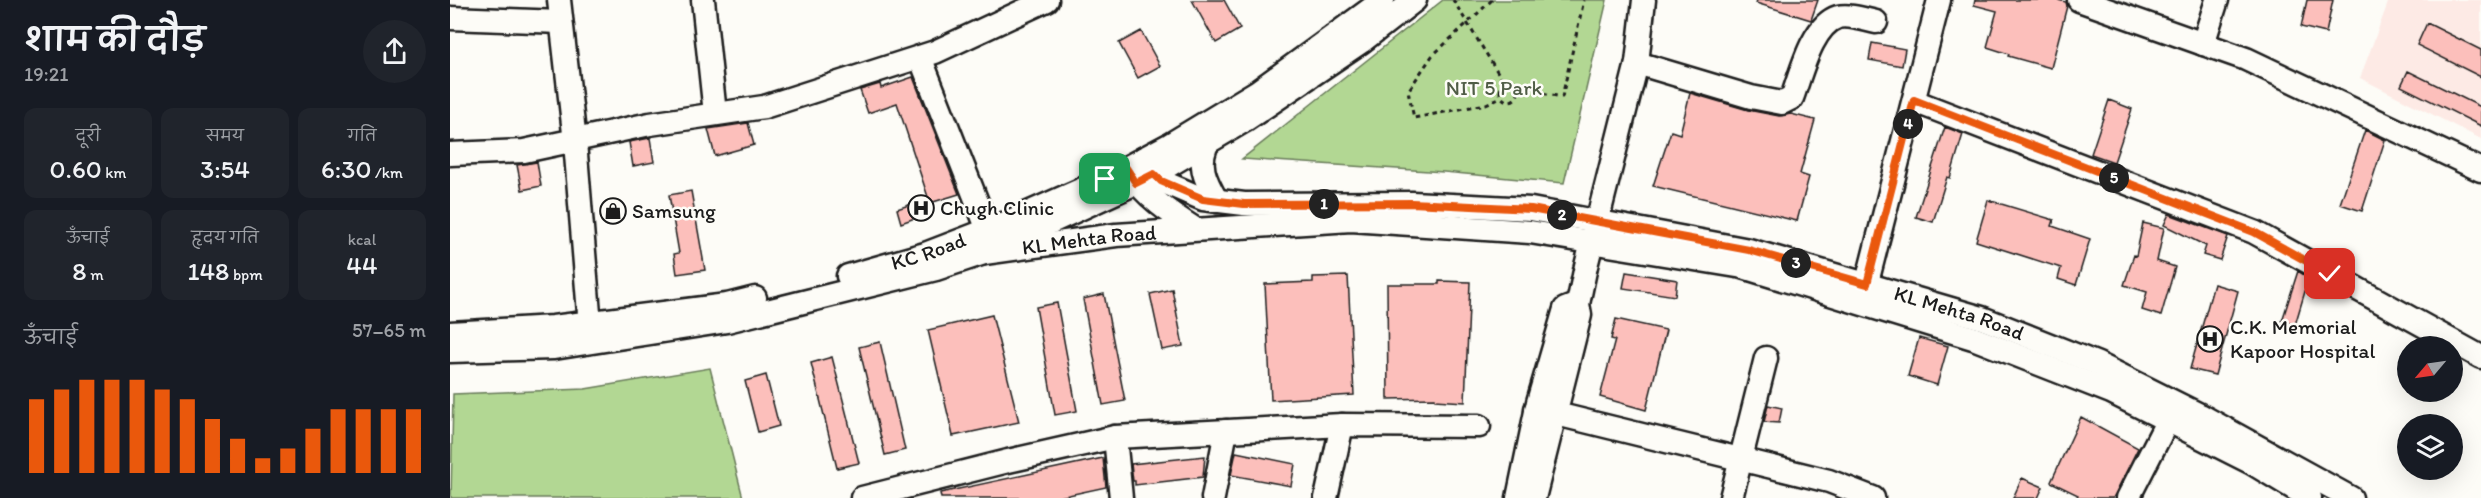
<!DOCTYPE html>
<html lang="hi">
<meta charset="utf-8">
<style>
body{margin:0;font-family:Itim,"Playpen Sans Deva",sans-serif;background:#20242c;color:#f1f3f6;height:100vh;display:flex;flex-direction:column;font-size:22px;white-space:nowrap}
*{box-sizing:border-box;margin:0}
p{font-size:20px;color:#9ea1a6}
.icon{flex:none;width:33px;height:33px;fill:none;stroke:currentColor;stroke-width:2;stroke-linecap:round;stroke-linejoin:round}
.map{position:relative;flex:1;overflow:hidden}
.drawer{display:flex;flex-direction:column;background:#171b24;width:450px}
.drawer>*{flex:none}
.needle{width:39px;rotate:241deg}
.tools{position:absolute;left:1947px;top:336px;display:grid;gap:12px}
.tools a{display:grid;place-items:center;width:66px;height:66px;border-radius:50%;background:#171b24;box-shadow:0 6px 24px #0002;font-size:30px}
.pin{position:absolute;display:grid;place-items:center;width:51px;height:51px;color:#fff;margin:-26px;border-radius:12px;box-shadow:0 3px 9px #0006}
.km{position:absolute;width:30px;height:30px;margin:-15px;border-radius:50%;background:#222;color:#fff;font-size:16px;line-height:30px;text-align:center}
.round{display:grid;place-items:center;flex:none;width:63px;height:63px;border-radius:32px;background:#20242c}
.head{display:flex;align-items:center;justify-content:space-between;height:102px;padding:0 24px}
h1{font-size:33px;font-weight:600;line-height:45px}
.stats{display:grid;grid-template-columns:repeat(3,1fr);gap:9px;height:102px;padding:6px 24px}
.stats div{display:grid;align-content:center;border-radius:12px;background:#20242c;text-align:center}
.stats b{font-size:26px;font-weight:600}
.stats small{font-size:16px;font-weight:400}
.stats p{font-size:16px}
.chart{height:168px;padding:12px 24px}
.chart p{display:flex;justify-content:space-between}
.chart svg{width:100%;height:108px;margin-top:6px;stroke:#ea580c;stroke-width:6}
main{display:flex;flex:1;min-height:0}
.map>svg:first-child{display:block}
.built{fill:#fdeae5}
.green{fill:#b2d793;stroke:#677a58;stroke-width:1.5}
.building{fill:#fcbfbb;stroke:#1c1c1c;stroke-width:1.5}
.lines{fill:none;stroke-linecap:round;stroke-linejoin:round}
.minor-casing{stroke:#1c1c1c;stroke-width:27}
.path{stroke:#1c1c1c;stroke-width:3;stroke-dasharray:4.5 4.5;stroke-linecap:butt}
.minor{stroke:#fdfcf7;stroke-width:22}
.route-casing{stroke:#fff;stroke-width:12}
.route{stroke:#ea580c;stroke-width:8}
.labels{text-anchor:middle;stroke-width:5;stroke-linejoin:round;paint-order:stroke}
.park-label{font-size:21px;fill:#505d46;stroke:#fdfcf7}
.poi-label{font-size:21px;fill:#1c1c1c;stroke:#fdfcf7;text-anchor:start}
.street-label{font-size:21px;fill:#1c1c1c;stroke:#fdfcf7}
</style>
<main>
<section class="drawer">
<div class="head"><div><h1>शाम की दौड़</h1><p>19:21</p></div><a class="round"><svg class="icon" aria-label="share" viewBox="0 0 24 24"><path d="M12 15V3M7 8l5-5 5 5M5 13v7h14v-7"/></svg></a></div>
<div class="stats">
<div><p>दूरी</p><b>0.60<small> km</small></b></div>
<div><p>समय</p><b>3:54</b></div>
<div><p>गति</p><b>6:30<small> /km</small></b></div>
</div>
<div class="stats">
<div><p>ऊँचाई</p><b>8<small> m</small></b></div>
<div><p>हृदय गति</p><b>148<small> bpm</small></b></div>
<div><p>kcal</p><b>44</b></div>
</div>
<div class="chart"><p><span>ऊँचाई</span>57–65 m</p>
<svg viewBox="0 0 160 44" preserveAspectRatio="none"><path d="M5 44V14M15 44V10M25 44V6M35 44V6M45 44V6M55 44V10M65 44V14M75 44V22M85 44V30M95 44V38M105 44V34M115 44V26M125 44V18M135 44V18M145 44V18M155 44V18"/></svg>
</div>
</section>
<div class="map">
<svg width="2031" height="498" viewBox="0 0 2031 498">
<rect width="100%" height="100%" fill="#fdfcf7"/>
<filter id="ink" filterUnits="userSpaceOnUse"><feTurbulence type="fractalNoise" baseFrequency=".0167" numOctaves="2"/><feDisplacementMap in="SourceGraphic" scale="12" xChannelSelector="R" yChannelSelector="G"/><feConvolveMatrix kernelMatrix="1 2 1 2 8 2 1 2 1" color-interpolation-filters="sRGB"/></filter>
<g filter="url(#ink)">
<path class="built" d="M1939 0H2031V139L1910 78Z"/>
<path class="green" d="M993 0H1157L1114 183 994 172 792 159Z
M260 368 293 498H1L3 394 135 389Z"/>
<path class="building" d="M742 0H774L790 29 766 43Z
M1307 0H1368L1361 20 1306 3Z
M1525 0H1608L1616 2 1617 6 1601 68 1558 56 1559 54 1537 47 1547 11 1524 5Z
M1857 0H1883L1876 33 1851 27Z
M1977 23 2031 50V77L1967 45Z
M691 31 710 66 688 78 669 43Z
M1422 43 1455 49 1452 66 1419 60Z
M1958 71 2031 107V126L1951 86Z
M463 77 509 194 480 203 447 103 418 113 410 90 430 84 431 88Z
M1240 93 1298 110 1329 116 1341 114 1365 120 1350 174 1359 177 1347 221 1203 186 1221 131 1230 134Z
M1659 100 1682 109 1664 162 1641 154Z
M298 123 304 145 265 156 258 129Z
M1495 127 1513 134 1500 178 1497 177 1483 222 1466 217Z
M1915 130 1935 140 1912 211 1890 204Z
M200 138 204 162 183 166 179 142Z
M87 162 91 186 72 190 67 165Z
M241 191 255 270 227 274 224 254 229 253 219 195Z
M474 200 479 213 451 223 447 209Z
M1538 200 1604 220 1602 226 1640 239 1626 285 1608 279 1611 268 1526 241Z
M1719 214 1778 236 1770 260 1753 255 1756 246 1714 225Z
M1693 223 1714 228 1707 261 1725 267 1711 316 1692 310 1697 292 1674 285 1684 255 1686 256Z
M1848 271 1859 278 1845 325 1832 321Z
M1176 272 1227 280 1225 296 1173 288Z
M898 276 904 395 821 400 815 284 863 282V277Z
M989 281 1020 282 1015 402 985 400V398L938 399 937 284H989Z
M1764 284 1788 291 1765 375 1740 369Z
M722 289 733 346 712 350 700 294Z
M654 294 675 401 653 405 633 299Z
M607 303 627 411 605 415 586 307Z
M542 315 569 422 503 436 478 330Z
M1166 319 1216 330 1196 410 1150 397 1165 340 1161 339Z
M1469 338 1498 346 1487 385 1458 376Z
M430 342 455 450 435 455 409 347Z
M382 357 409 463 387 468 361 363Z
M316 375 329 426 308 432 295 381Z
M1318 405 1332 408 1329 423 1314 422Z
M1631 417 1688 448 1663 498H1626L1628 495 1601 482Z
M786 452 845 464 841 486 781 475Z
M755 456 753 477 685 485V481H683L681 464Z
M653 458 656 487 605 498H491L490 493Z
M1572 478 1593 487 1588 498H1563Z"/>
<g class="lines">
<g class="minor-casing">
<g id="minor">
<path d="M109 0 125 142 141 338"/>
<path d="M253 0 265 114"/>
<path d="M1629 0 1796 59 2031 170"/>
<path d="M0 18 111 22"/>
<path d="M1753 44 1767 0"/>
<path d="M470 57 538 230"/>
<path d="M1187 63 1301 97 1332 103 1342 98C1351 74 1362 25 1388 17 1399 14 1416 20 1426 22"/>
<path d="M1464 101 1804 232 2031 357"/>
<path d="M759 140C746 163 755 180 767 201"/>
<path d="M0 154 74 151 200 124 314 107 485 52 597 0"/>
<path id="s1" d="M694 158 711 181 753 199 794 204 962 203 1081 209 1299 250 1532 318 1648 364 1750 415 1901 498"/>
<path d="M679 172C696 197 720 213 745 229"/>
<path id="s2" d="M534 253 666 235 901 220 1080 232 1293 267 1523 338 1661 392 1802 463 1860 498"/>
<path id="s3" d="M398 276 475 254 558 222 655 179 719 145 808 91 933 0"/>
<path d="M1413 298 1489 0"/>
<path d="M0 333 103 327 277 305 305 298"/>
<path d="M0 351 104 348 277 321 486 269 534 253 701 176 794 121 911 42 965 0"/>
<path d="M1086 409 1379 481 1423 498"/>
<path d="M665 437 671 498"/>
<path d="M412 498 558 461 665 437 892 425 1029 426"/>
<path d="M763 498 776 431"/>
<path d="M876 498 892 425"/>
<path d="M1068 498 1088 402 1115 309 1128 304"/>
<path d="M1084 498 1130 315 1128 304 1136 266 1187 63 1194 0"/>
<path d="M1281 498 1316 358"/>
<path d="M1678 498 1724 408"/>
</g>
</g>
<path class="path" d="M1003 0 1055 84
M1042 0 982 56 958 91 964 118 1036 104 1051 97
M1050 92a9 9 0 1 1 18 0a9 9 0 1 1-18 0Z
M1067 88 1112 97 1134 0"/>
<use href="#minor" class="minor"/>
</g>
</g>
<g class="lines" filter="url(#ink)">
<g class="route-casing">
<path id="route" d="M655 179 676 168 686 183 704 174 711 181 753 199 794 204 962 203 1081 209 1299 250 1417 284 1464 100 1804 232 1880 274"/>
</g>
<use href="#route" class="route"/>
</g>
<defs>
<g id="hospital-ring" transform="scale(1.35)"><circle r="9.5" fill="#fdfcf7" stroke="#1c1c1c" stroke-width="1.5"/><path d="M-5-5h3v3.5h4V-5h3V5h-3V1.5h-4V5h-3Z" fill="#1c1c1c"/></g>
<g id="shop-ring" transform="scale(1.35)"><circle r="9.5" fill="#fdfcf7" stroke="#1c1c1c" stroke-width="1.5"/><path d="M-5-2.5h2.3a2.7 3.5 0 0 1 5.4 0H5L5.5 6h-11ZM-1.5-2.5h3a1.5 2.3 0 0 0-3 0Z" fill="#1c1c1c"/></g>
</defs>
<g fill-rule="evenodd">
<use href="#hospital-ring" x="471" y="208"/>
<use href="#shop-ring" x="163" y="211"/>
<use href="#hospital-ring" x="1760" y="339"/>
</g>
<g class="labels">
<g class="park-label">
<text x="1044" y="95">NIT 5 Park</text>
</g>
<g class="poi-label">
<text x="490" y="215">Chugh Clinic</text>
<text x="182" y="218">Samsung</text>
<text x="1780" y="334">C.K. Memorial<tspan x="1780" dy="24">Kapoor Hospital</tspan></text>
</g>
<g class="street-label">
<text dy="7" stroke="none"><textPath href="#s2" startOffset="106">KL Mehta Road</textPath></text>
<text dy="7" stroke="none"><textPath href="#s3" startOffset="84">KC Road</textPath></text>
<text dy="7" stroke="none"><textPath href="#s1" startOffset="844">KL Mehta Road</textPath></text>
</g>
</g>
</svg>
<div class="tools">
<a><svg class="needle" viewBox="-14 -14 28 28"><path d="M0-13l5 13h-10z" fill="#e53935"/><path d="M0 13l5-13h-10z" fill="#9ea1a6"/></svg></a>
<a><svg class="icon" aria-label="layers" viewBox="0 0 24 24"><path d="M12 4l9 5-9 5-9-5zM3 14l9 5 9-5"/></svg></a>
</div>
<div class="pin" style="left:655px;top:179px;background:#1e9e55"><svg class="icon" aria-label="arrive" viewBox="0 0 24 24"><path d="M6 21V4h12l-3 4 3 4H6"/></svg></div>
<div class="pin" style="left:1880px;top:274px;background:#d93025"><svg class="icon" aria-label="check" viewBox="0 0 24 24"><path d="M5 12l5 5 9-10"/></svg></div>
<b class="km" style="left:874px;top:204px">1</b>
<b class="km" style="left:1112px;top:215px">2</b>
<b class="km" style="left:1346px;top:263px">3</b>
<b class="km" style="left:1458px;top:124px">4</b>
<b class="km" style="left:1664px;top:178px">5</b>
</div>
</main>
